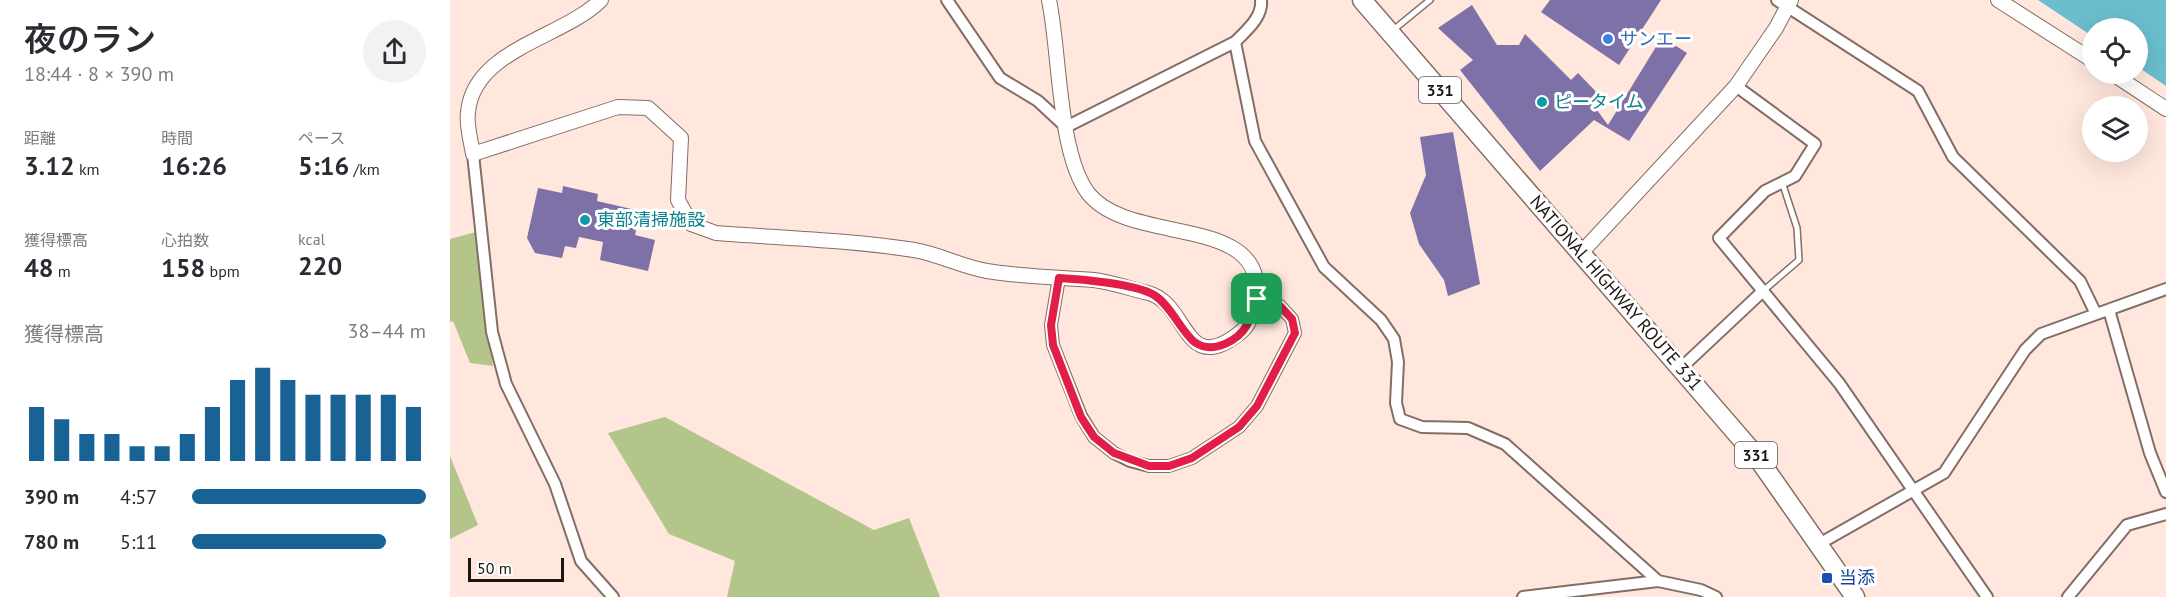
<!DOCTYPE html>
<html lang="ja">
<meta charset="utf-8">
<style>
body{margin:0;font-family:"PT Sans","Noto Sans JP",sans-serif;background:#f2f2f3;color:#2b2b33;height:100vh;display:flex;flex-direction:column;font-size:22px;white-space:nowrap}
*{box-sizing:border-box;margin:0}
p{font-size:20px;color:#7c7c81}
.icon{flex:none;width:33px;height:33px;fill:none;stroke:currentColor;stroke-width:2;stroke-linecap:round;stroke-linejoin:round}
.map{position:relative;flex:1;overflow:hidden}
.side{display:flex;flex-direction:column;background:#fff;width:450px}
.side>*{flex:none}
.fabs{position:absolute;left:1632px;top:18px;display:grid;gap:12px}
.fabs a{display:grid;place-items:center;width:66px;height:66px;border-radius:50%;background:#fff;box-shadow:0 6px 24px #0002;font-size:30px}
.scale{position:absolute;left:18px;bottom:15px;width:96px;box-sizing:border-box;padding-left:6px;border:3px solid #1b1410;border-top:0;font-size:16px;line-height:21px;white-space:nowrap;color:#1b1410;-webkit-text-stroke:4px #fff;paint-order:stroke}
.pin{position:absolute;display:grid;place-items:center;width:51px;height:51px;color:#fff;margin:-26px;border-radius:12px;box-shadow:0 3px 9px #0006}
.round{display:grid;place-items:center;flex:none;width:63px;height:63px;border-radius:32px;background:#f2f2f3}
.summary{display:flex;align-items:center;justify-content:space-between;height:102px;padding:0 24px}
h1{font-size:33px;font-weight:600;line-height:45px}
.metrics{display:grid;grid-template-columns:repeat(3,1fr);gap:9px;height:102px;padding:6px 24px}
.metrics div{display:grid;align-content:center}
.metrics b{font-size:26px;font-weight:600}
.metrics small{font-size:16px;font-weight:400}
.metrics p{font-size:16px}
.chart{height:168px;padding:12px 24px}
.chart p{display:flex;justify-content:space-between}
.chart svg{width:100%;height:108px;margin-top:6px;stroke:#186295;stroke-width:6}
ul{padding:0 24px;list-style:none;font-size:20px}
li{display:grid;grid-template-columns:96px 72px 1fr;align-items:center;height:45px}
li i{height:15px;border-radius:8px;background:#186295}
main{display:flex;flex:1;min-height:0}
.map>svg:first-child{display:block}
.green{fill:#b4c58c}
.water{fill:#6abecd}
.building{fill:#7e71a8}
.lines{fill:none;stroke-linecap:round;stroke-linejoin:round}
.service-casing{stroke:#826e65;stroke-width:8}
.minor-casing{stroke:#826e65;stroke-width:14}
.tertiary-casing{stroke:#826e65;stroke-width:16}
.trunk-casing{stroke:#826e65;stroke-width:21}
.service{stroke:#fff;stroke-width:5}
.minor{stroke:#fff;stroke-width:10}
.tertiary{stroke:#fff;stroke-width:14}
.trunk{stroke:#fff;stroke-width:18}
.route-casing{stroke:#fff;stroke-width:12}
.route{stroke:#e11d48;stroke-width:8}
.shop-dot{fill:#3f7fe0;stroke:#fff;stroke-width:2}
.culture-dot{fill:#0f9aa8;stroke:#fff;stroke-width:2}
.transit-dot{fill:#1a4fb4;stroke:#fff;stroke-width:2}
.labels{text-anchor:middle;stroke-width:6;stroke-linejoin:round;paint-order:stroke}
.shield{fill:#fff;stroke:#5f5a58;stroke-width:1.5}
.shield-label{font-size:16px;font-weight:bold;fill:#1b1410}
.shop-label{font-size:18px;fill:#366cbe;stroke:#fff;text-anchor:start}
.culture-label{font-size:18px;fill:#0d838f;stroke:#fff;text-anchor:start}
.street-label{font-size:18px;fill:#1b1410;stroke:#fff}
.transit-label{font-size:18px;fill:#164399;stroke:#fff;text-anchor:start}
</style>
<main>
<section class="side">
<div class="summary"><div><h1>夜のラン</h1><p>18:44 · 8 × 390 m</p></div><a class="round"><svg class="icon" aria-label="share" viewBox="0 0 24 24"><path d="M12 15V3M7 8l5-5 5 5M5 13v7h14v-7"/></svg></a></div>
<div class="metrics">
<div><p>距離</p><b>3.12<small> km</small></b></div>
<div><p>時間</p><b>16:26</b></div>
<div><p>ペース</p><b>5:16<small> /km</small></b></div>
</div>
<div class="metrics">
<div><p>獲得標高</p><b>48<small> m</small></b></div>
<div><p>心拍数</p><b>158<small> bpm</small></b></div>
<div><p>kcal</p><b>220</b></div>
</div>
<div class="chart"><p><span>獲得標高</span>38–44 m</p>
<svg viewBox="0 0 160 44" preserveAspectRatio="none"><path d="M5 44V22M15 44V27M25 44V33M35 44V33M45 44V38M55 44V38M65 44V33M75 44V22M85 44V11M95 44V6M105 44V11M115 44V17M125 44V17M135 44V17M145 44V17M155 44V22"/></svg>
</div>
<ul>
<li><b>390 m</b>4:57<i style="width:100%"></i></li>
<li><b>780 m</b>5:11<i style="width:83%"></i></li>
</ul>
</section>
<div class="map">
<svg width="1716" height="597" viewBox="0 0 1716 597">
<rect width="100%" height="100%" fill="#ffe7dd"/>
<path class="green" d="M26 232 43 366 20 363 3 321 0 322V239Z
M215 417 424 530 459 518 490 597H277L285 561 219 534 158 433Z
M0 456 28 525 0 539Z"/>
<path class="water" d="M1588 0H1716V86L1688 67V28H1642V36Z"/>
<path class="building" d="M1100 0H1211L1169 65 1091 12Z
M1022 5 1047 45H1069L1075 34 1121 80 1128 73 1152 98 1144 106 1158 125 1212 37 1237 53 1179 141 1144 120 1090 171 1010 70 1023 60 988 28Z
M1003 132 1030 284 998 296 994 280 969 244 960 213 976 175 970 137Z
M113 186 148 194 147 201 190 211 185 235 205 240 198 271 150 260 153 242 129 237 126 248 115 246 112 258 85 253 77 238 88 188 112 193Z"/>
<g class="lines">
<g class="service-casing">
<path id="service" d="M942 31 980 0
M1313 291 1349 260 1347 228 1332 182"/>
</g>
<g class="minor-casing">
<path id="minor" d="M497 0 550 78 588 101 616 127 785 42C796 31 813 17 811 0
M1327 0 1468 91 1503 157 1630 281 1646 314
M785 42 805 141 874 267 931 320 944 339 948 362 946 403 950 419 972 427 1018 428 1055 444 1208 581
M1286 86 1365 144 1345 176 1315 191 1269 238 1389 383 1537 597
M23 154 42 332 56 384 105 484 131 561 163 597
M609 278 601 325 603 345 631 416 644 437 664 453 680 461 699 466H719L742 458 789 427 807 406 845 333 842 319 830 306 807 299
M1659 310 1700 453 1716 492
M1231 368 1313 291
M1369 544 1494 473 1575 350 1591 334 1716 289
M1073 597 1208 581 1251 590 1266 597
M1618 597 1677 525 1716 514"/>
</g>
<g class="tertiary-casing">
<path id="tertiary" d="M151 0C113 38 24 49 18 112 16 125 21 141 23 154L168 107 198 108 231 138 228 200 241 224 266 233C331 238 399 240 464 250 489 254 512 267 537 271 572 277 608 277 644 280 662 282 680 289 698 293 739 303 733 380 792 331 800 324 807 305 807 294 811 213 679 246 638 193 608 153 610 52 599 0
M1548 0 1642 60
M1663 74 1716 109
M1131 253 1286 86 1326 28 1341 0"/>
</g>
<g class="trunk-casing">
<path id="trunk" d="M912 0 1307 457 1405 597"/>
</g>
<use href="#service" class="service"/>
<use href="#minor" class="minor"/>
<use href="#tertiary" class="tertiary"/>
<use href="#trunk" class="trunk"/>
</g>
<g class="lines">
<g class="route-casing">
<path id="route" d="M609 278C631 279 686 284 704 295 721 305 733 335 746 343 763 354 788 341 797 325 801 317 804 307 807 299L830 306 842 319 845 333 807 406 789 427 742 458 719 466H699L664 453 644 437 631 417 603 345 601 325Z"/>
</g>
<use href="#route" class="route"/>
</g>
<circle class="shop-dot" cx="1158" cy="39" r="6"/>
<g class="culture-dot">
<circle cx="1092" cy="102" r="6"/>
<circle cx="135" cy="220" r="6"/>
</g>
<rect class="transit-dot" x="1371" y="572" width="12" height="12" rx="3"/>
<g class="labels">
<g class="shield">
<rect x="969" y="77" width="42" height="26" rx="4.5"/>
<rect x="1285" y="442" width="42" height="26" rx="4.5"/>
</g>
<g class="shield-label">
<text x="990" y="96">331</text>
<text x="1306" y="461">331</text>
</g>
<g class="shop-label">
<text x="1170" y="45">サンエー</text>
</g>
<g class="culture-label">
<text x="1104" y="108">ピータイム</text>
<text x="147" y="226">東部清掃施設</text>
</g>
<g class="street-label">
<text transform="translate(1166 293) rotate(49)" y="6">NATIONAL HIGHWAY ROUTE 331</text>
</g>
<g class="transit-label">
<text x="1389" y="584">当添</text>
</g>
</g>
</svg>
<div class="fabs">
<a><svg class="icon" aria-label="locate" viewBox="0 0 24 24"><circle cx="12" cy="12" r="6"/><path d="M12 2v4M12 18v4M2 12h4M18 12h4"/></svg></a>
<a><svg class="icon" aria-label="layers" viewBox="0 0 24 24"><path d="M12 4l9 5-9 5-9-5zM3 14l9 5 9-5"/></svg></a>
</div>
<div class="scale">50 m</div>
<div class="pin" style="left:807px;top:299px;background:#1e9e55"><svg class="icon" aria-label="arrive" viewBox="0 0 24 24"><path d="M6 21V4h12l-3 4 3 4H6"/></svg></div>
</div>
</main>
